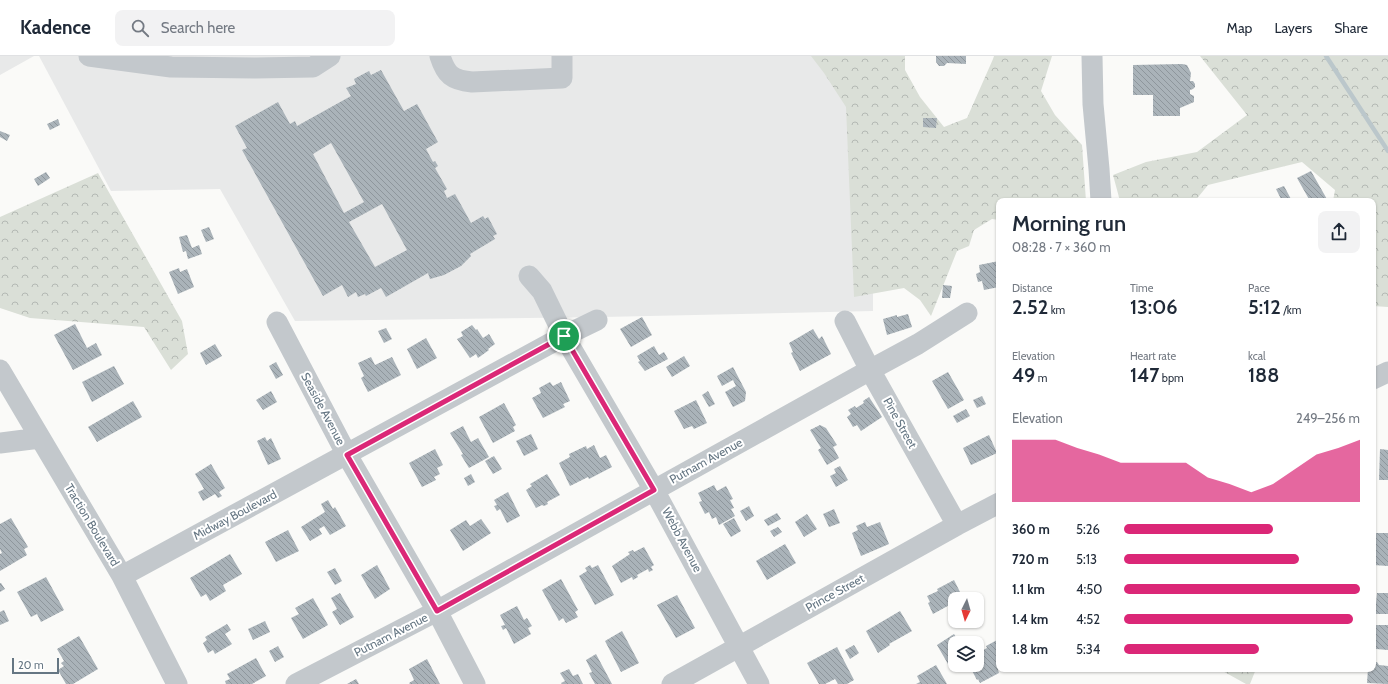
<!DOCTYPE html>
<meta charset="utf-8">
<style>
body{margin:0;font-family:Cabin,sans-serif;background:#f2f2f3;color:#1f2937;height:100vh;display:flex;flex-direction:column;font-size:15px;white-space:nowrap}
*{box-sizing:border-box;margin:0}
p{font-size:13px;color:#747a83}
.icon{flex:none;width:22px;height:22px;fill:none;stroke:currentColor;stroke-width:2;stroke-linecap:round;stroke-linejoin:round}
.map{position:relative;flex:1;overflow:hidden}
.sheet{position:absolute;left:996px;top:142px;width:380px;height:474px;display:flex;flex-direction:column;background:#fff;border-radius:8px;box-shadow:0 1px 3px #0004}
.sheet>*{flex:none}
.needle{width:26px;rotate:185deg}
.fabs{position:absolute;left:948px;top:536px;display:grid;gap:8px}
.fabs a{display:grid;place-items:center;width:36px;height:36px;border-radius:8px;background:#fff;box-shadow:0 1px 3px #0004;font-size:20px}
.scale{position:absolute;left:12px;bottom:10px;width:47px;box-sizing:border-box;padding-left:4px;border:2px solid #657683;border-top:0;font-size:11px;line-height:14px;white-space:nowrap;color:#657683;-webkit-text-stroke:3px #fff;paint-order:stroke}
.pin{position:absolute;display:grid;place-items:center;width:34px;height:34px;color:#fff;margin:-17px;border:2px solid #fff;border-radius:50%;box-shadow:0 1px 4px #0007}
.round{display:grid;place-items:center;flex:none;width:42px;height:42px;border-radius:8px;background:#f2f2f3}
.head{display:flex;align-items:center;justify-content:space-between;height:68px;padding:0 16px}
h1{font-size:22px;font-weight:600;line-height:30px}
.figures{display:grid;grid-template-columns:repeat(3,1fr);gap:6px;height:68px;padding:4px 16px}
.figures div{display:grid;align-content:center}
.figures b{font-size:20px;font-weight:600}
.figures small{font-size:11px;font-weight:400}
.figures p{font-size:11px}
.chart{height:112px;padding:8px 16px}
.chart p{display:flex;justify-content:space-between}
.chart svg{width:100%;height:72px;margin-top:4px;fill:#db2777;opacity:.7}
ul{padding:0 16px;list-style:none;font-size:13px}
li{display:grid;grid-template-columns:64px 48px 1fr;align-items:center;height:30px}
li i{height:10px;border-radius:5px;background:#db2777}
header{display:flex;align-items:center;gap:24px;box-sizing:border-box;height:56px;padding:0 20px;background:#fff;border-bottom:1px solid #e0e1e3}
header strong{font-size:19px}
nav{display:flex;gap:22px;margin-inline-start:auto;font-size:14px}
.search{width:280px;height:36px;background:#f2f2f3;display:flex;align-items:center;gap:10px;box-sizing:border-box;padding:0 14px;border-radius:8px;color:#747a83;font-size:15px}
.map>svg:first-child{display:block}
.built{fill:#e8e9e9}
.forest{fill:url(#forest-crowns)}
.lines{fill:none;stroke-linecap:round;stroke-linejoin:round}
.stream{stroke:#bbc7cb;stroke-width:4.5}
.building{fill:url(#building-back-hatch);fill-rule:evenodd}
.minor{stroke:#c3c8cc;stroke-width:21}
.route-casing{stroke:#fff;stroke-width:8}
.route{stroke:#db2777;stroke-width:5}
.labels{text-anchor:middle;stroke-width:4;stroke-linejoin:round;paint-order:stroke}
.street-label{font-size:12px;fill:#657683;stroke:#fff}
</style>
<header>
<strong>Kadence</strong>
<div class="search"><svg class="icon" aria-label="search" viewBox="0 0 24 24"><circle cx="10" cy="10" r="6"/><path d="M15 15l6 6"/></svg>Search here</div>
<nav><a>Map</a><a>Layers</a><a>Share</a></nav>
</header>
<div class="map">
<svg width="1388" height="628" viewBox="0 0 1388 628">
<defs>
<pattern id="forest-crowns" width="20" height="18" patternUnits="userSpaceOnUse"><rect width="20" height="18" fill="#dadfd7"/><path d="M2 6a3 3 0 1 1 6 0M12 15a3 3 0 1 1 6 0" fill="none" stroke="#b4b9b4"/></pattern>
<pattern id="building-back-hatch" width="6" height="6" patternUnits="userSpaceOnUse"><rect width="6" height="6" fill="#aab3b9"/><path d="M-1 5l2 2M0 0l6 6M5-1l2 2" fill="none" stroke="#8e969c"/></pattern>
</defs>
<rect width="100%" height="100%" fill="#fafaf8"/>
<path class="built" d="M0 0H34L0 19Z
M39 0H873V255L603 261 295 265 220 133 111 135Z"/>
<path class="forest" d="M811 0H905V14L920 41 944 71 967 62 993 3 994 0H1052L1041 35 1055 59 1082 89 1086 145H999V164L992 163 974 174 969 190 957 195 931 260 920 244 904 232 854 241 846 51 824 17Z
M1200 0H1388V251L1373 250V145H1333L1335 134 1302 106 1208 129 1195 145H1120L1113 119 1146 106 1197 96 1247 59Z
M98 117 182 265 188 298 171 314 144 271 30 262 0 252V161Z
M1219 613H1256L1250 628H1246Z"/>
<g class="lines">
<path class="stream" d="M1326 0 1388 95"/>
</g>
<path class="building" d="M936 0H966V8L947 7 944 10H939L936 6Z
M1182 8 1187 9 1191 17 1190 25H1193L1195 28V31L1193 33 1190 34V38L1194 40V46L1180 52V60H1153V39H1133V9Z
M381 14 404 55 417 48 438 86 426 93 433 106 435 105 438 110 435 112 447 133 444 135 447 142 455 138 471 167 483 160 485 163 488 161 497 178 493 180 495 183 470 198 471 200 461 210 444 219 430 223 428 217 386 241 381 232 366 240 365 238 358 241 356 236 348 241 342 229 323 240 242 94 247 92 235 70 278 46 290 68 295 65 297 70 351 40 346 32 356 28 354 23 369 15 371 19ZM331 87 364 146 344 157 313 98ZM382 148 407 194 375 211 349 166Z
M923 62H937L936 72 923 71Z
M58 63 60 69 50 74 47 68Z
M0 75 10 79 7 85 0 81Z
M1311 115 1328 145H1310L1297 122Z
M46 116 50 122 38 130 34 123Z
M1284 130 1292 145H1282L1276 133Z
M209 171 214 183 206 186 201 174Z
M187 179 192 192 199 189 202 198 188 203 186 195 183 196 179 181Z
M999 205V231L984 234 982 225 978 226 976 218 980 216 979 209Z
M179 212 180 216 187 213 194 231 178 238 169 216Z
M943 229 952 230 950 242H942Z
M908 258 912 271 887 279 883 263 897 259V261Z
M642 261 652 279 631 291 620 273Z
M75 268 87 292 96 287 102 299 73 314 54 279Z
M472 269 476 274 477 273 483 282 489 278 495 288 488 293 489 294 478 302 476 298 470 302 457 283 463 280 461 276Z
M1373 271H1376V292L1373 291Z
M386 272 392 283 384 287 378 275Z
M813 273 819 283 822 280 831 298 800 315 791 297 793 296 789 287Z
M426 282 437 302 417 313 407 293Z
M215 288 222 300 206 309 200 297Z
M654 290 659 299 664 296 668 303 645 315 638 306 640 305 637 300Z
M684 300 690 310 672 321 666 311Z
M371 301 375 309 392 301 401 319 368 336 361 322 364 320 358 307Z
M276 306 283 319 276 323 269 310Z
M114 310 124 328 92 346 82 326Z
M733 311 746 336 745 345 733 351 725 336 736 330 733 324 722 330 717 320Z
M948 316 964 344 948 353 932 325Z
M550 326 553 330 561 326 570 345 563 348 565 351 543 362 532 342 541 337 539 332Z
M271 335 277 346 263 354 256 344Z
M708 335 715 348 709 351 702 339Z
M982 340 986 348 977 352 973 344Z
M869 341 882 361 861 375 857 369 853 371 847 361 851 358 848 354 855 350 856 352 864 347 863 345Z
M696 344 707 367 694 373 692 370 684 373 674 355Z
M133 345 142 361 97 386 88 371Z
M504 347 516 369 513 371 515 375 493 387 479 361Z
M966 353 970 360 957 367 953 360Z
M820 369 826 372 837 389 833 391 839 402 827 409 818 394 821 392 810 374Z
M463 370 471 386 478 382 489 401 469 412 461 399 463 398 450 377Z
M531 378 538 393 524 400 516 385Z
M989 379 997 397 971 409 963 392Z
M265 381 267 385 271 382 281 403 268 409 257 385Z
M594 389 600 402 606 399 612 411 589 423 588 421 570 430 559 407 570 401 569 398 586 390 587 393Z
M435 393 443 409 437 412 440 418 434 421 436 424 422 431 409 407Z
M1380 393 1388 394V424H1379Z
M494 400 502 413 493 418 485 405Z
M211 408 225 432 219 436 222 440 218 442 215 438 203 445 198 436 204 433 195 418Z
M840 410 848 424 836 431 830 420 836 417 834 413Z
M471 418 475 426 468 430 464 422Z
M547 418 560 439 547 446 548 448 544 450 542 449 536 452 526 434 532 430 530 428Z
M714 429 717 435 726 430 733 443 730 444 734 452 731 453 735 460 719 469 716 461 712 463 709 456 705 458 699 446 702 445 698 437Z
M508 436 520 460 507 467 500 453 497 455 494 450 497 449 494 444Z
M328 444 333 453 335 451 346 470 330 479 324 470 319 473 322 478 310 485 301 471 325 456 321 448Z
M749 450 754 460 746 465 740 455Z
M834 453 840 467 829 471 823 458Z
M777 457 781 463 768 470 764 464Z
M807 458 817 473 804 481 795 466Z
M11 462 28 491 24 493 27 499 0 515V498L2 497 0 493V468Z
M734 462 741 475 731 481 723 468Z
M481 463 491 477 463 495 450 474 466 464 470 470Z
M865 466 867 471 880 466 889 488 861 500 852 477 858 474 856 470Z
M778 471 782 476 774 481 770 475Z
M288 474 299 495 276 506 265 486Z
M1373 477H1388V510L1373 509Z
M785 488 796 507 767 524 756 505Z
M644 491 654 509 651 511 653 514 649 516 648 513 637 519 638 521 633 524 632 521 621 527 612 510 630 498 628 496 633 494 634 496Z
M230 498 242 518 223 529 226 535 210 545 206 538 201 541 190 522Z
M377 509 390 533 375 543 361 519Z
M590 509 592 512 598 509 614 539 595 549 579 520 587 515 585 512Z
M335 512 342 525 335 529 327 516Z
M46 521 64 554 41 566 37 558 31 561 17 536Z
M561 523 578 554 575 556 578 561 566 567 563 562 559 565 542 534Z
M954 524 963 542 955 543V546L933 558 928 547 930 546 927 540 938 535 937 533Z
M0 527H1L5 533 0 536Z
M340 537 354 561 340 569 332 556 337 553 331 542Z
M1377 537H1388V558H1373V548H1376Z
M677 539 695 572 676 582 657 549Z
M313 542 328 569 303 583 291 562 299 558 295 552Z
M517 550 524 564 527 562 532 570 528 572 531 578 514 588 506 572 503 574 501 570 505 569 500 559Z
M4 554 9 565 0 569V556Z
M900 555 912 575 889 588 890 589 878 597 866 575Z
M265 565 270 576 253 584 248 573Z
M227 568 231 574 225 578 232 588 215 598 213 594 208 597 203 587 207 584 205 581Z
M1373 569H1388V594L1376 593V583H1373Z
M622 575 639 607 621 616 605 585Z
M954 578 960 587H955V604L948 608 937 589Z
M79 580 98 613 73 628H66L58 614 64 610 61 607 64 605 57 593Z
M999 583V613L998 614 999 617 980 627 978 623 977 624 969 609H977V597L987 592 986 590Z
M854 589 859 597 850 603 845 594Z
M278 590 284 601 275 606 269 595Z
M837 591 854 624 847 628H838L835 623 825 628H819L807 607Z
M596 598 612 628H595L589 617 592 616 586 604Z
M256 602 266 620 252 628H226L225 625 230 623 227 618Z
M427 603 440 628H410L409 627 414 624 409 613Z
M1373 606H1377L1379 609 1388 610V628L1367 627 1368 613H1373Z
M936 609 947 628H916L920 626 917 620Z
M569 613 573 620 578 618 583 628H562L561 627 565 625 560 617Z
M356 623 359 628H347Z"/>
<g class="lines">
<path class="minor" d="M89 0 171 11 255 12 313 11 330 0
M440 0C446 19 452 24 472 26L562 22V0
M1092 0 1093 48 1099 113 1101 145
M529 220 542 235 564 280 654 434 759 628
M845 265 870 314 957 469
M277 266 347 399 437 555 475 628
M0 314 122 520 177 628
M1373 323 1388 316
M0 387 40 382
M122 520 564 280 597 264
M296 628 437 555 870 314 918 288 967 257
M672 628 957 469 999 447"/>
</g>
<g class="lines">
<g class="route-casing">
<path id="route" d="M564 280 654 434 437 555 347 399Z"/>
</g>
<use href="#route" class="route"/>
</g>
<g class="labels">
<g class="street-label">
<text transform="translate(323 353) rotate(62)" y="4">Seaside Avenue</text>
<text transform="translate(900 367) rotate(61)" y="4">Pine Street</text>
<text transform="translate(706 405) rotate(-29)" y="4">Putnam Avenue</text>
<text transform="translate(235 459) rotate(-28)" y="4">Midway Boulevard</text>
<text transform="translate(92 469) rotate(59)" y="4">Traction Boulevard</text>
<text transform="translate(682 484) rotate(62)" y="4">Webb Avenue</text>
<text transform="translate(835 537) rotate(-29)" y="4">Prince Street</text>
<text transform="translate(391 579) rotate(-27)" y="4">Putnam Avenue</text>
</g>
</g>
</svg>
<div class="fabs">
<a><svg class="needle" viewBox="-14 -14 28 28"><path d="M0-13l5 13h-10z" fill="#e53935"/><path d="M0 13l5-13h-10z" fill="#747a83"/></svg></a>
<a><svg class="icon" aria-label="layers" viewBox="0 0 24 24"><path d="M12 4l9 5-9 5-9-5zM3 14l9 5 9-5"/></svg></a>
</div>
<div class="scale">20 m</div>
<div class="pin" style="left:564px;top:280px;background:#1e9e55"><svg class="icon" aria-label="arrive" viewBox="0 0 24 24"><path d="M6 21V4h12l-3 4 3 4H6"/></svg></div>
<section class="sheet">
<div class="head"><div><h1>Morning run</h1><p>08:28 · 7 × 360 m</p></div><a class="round"><svg class="icon" aria-label="share" viewBox="0 0 24 24"><path d="M12 15V3M7 8l5-5 5 5M5 13v7h14v-7"/></svg></a></div>
<div class="figures">
<div><p>Distance</p><b>2.52<small> km</small></b></div>
<div><p>Time</p><b>13:06</b></div>
<div><p>Pace</p><b>5:12<small> /km</small></b></div>
</div>
<div class="figures">
<div><p>Elevation</p><b>49<small> m</small></b></div>
<div><p>Heart rate</p><b>147<small> bpm</small></b></div>
<div><p>kcal</p><b>188</b></div>
</div>
<div class="chart"><p><span>Elevation</span>249–256 m</p>
<svg viewBox="0 0 160 44" preserveAspectRatio="none"><path d="M0 44V6L10 6L20 6L30 11L40 15L50 20L60 20L70 20L80 20L90 29L100 33L110 38L120 33L130 24L140 15L150 11L160 6V44z"/></svg>
</div>
<ul>
<li><b>360 m</b>5:26<i style="width:63%"></i></li>
<li><b>720 m</b>5:13<i style="width:74%"></i></li>
<li><b>1.1 km</b>4:50<i style="width:100%"></i></li>
<li><b>1.4 km</b>4:52<i style="width:97%"></i></li>
<li><b>1.8 km</b>5:34<i style="width:57%"></i></li>
</ul>
</section>
</div>
